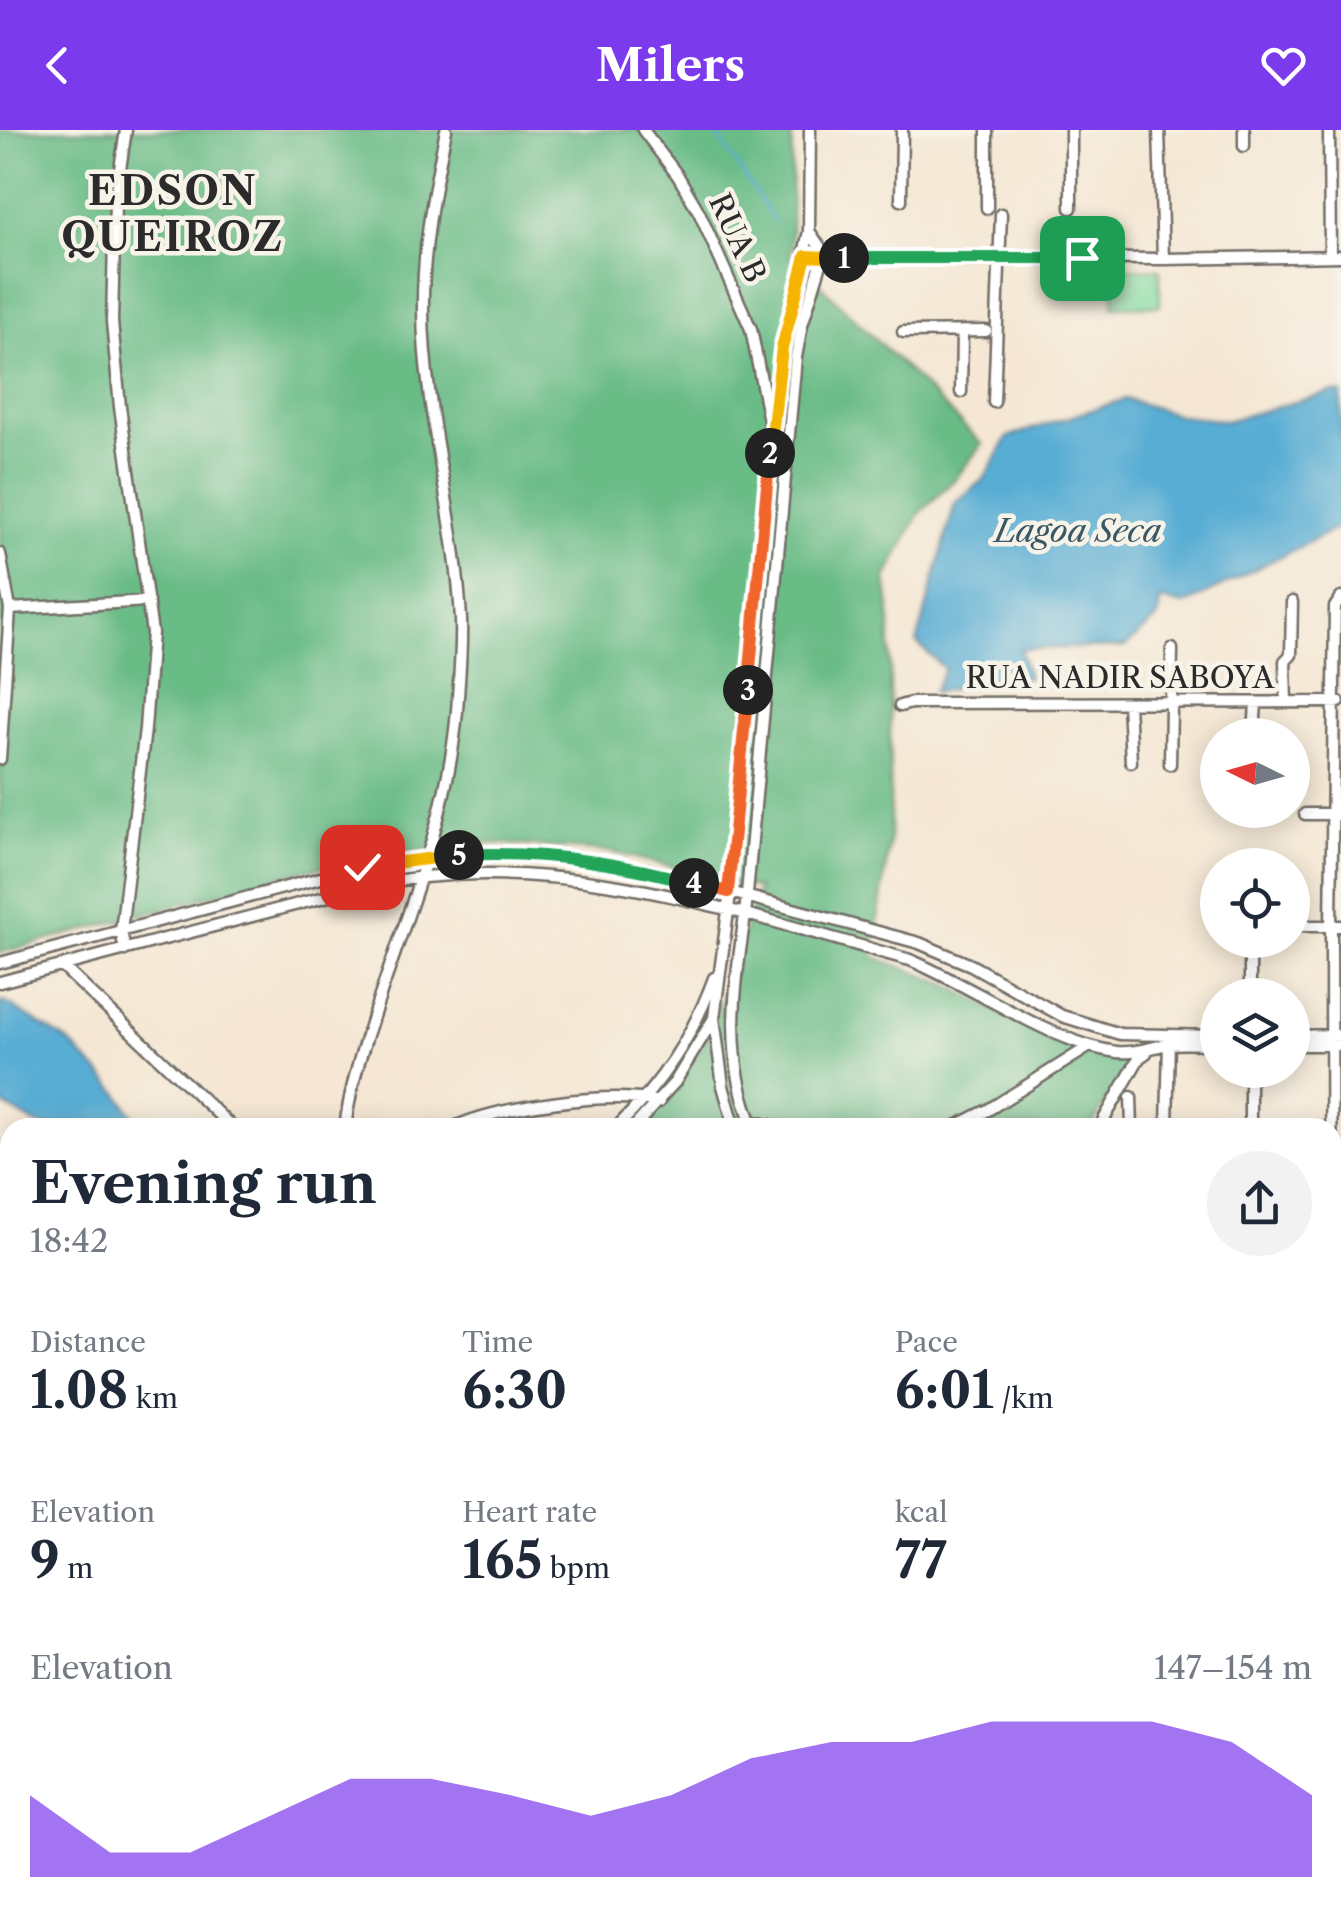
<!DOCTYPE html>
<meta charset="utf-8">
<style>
body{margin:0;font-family:"Libre Caslon Text",serif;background:#f2f2f3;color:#1f2937;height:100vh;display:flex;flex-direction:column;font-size:38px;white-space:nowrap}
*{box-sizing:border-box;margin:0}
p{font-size:32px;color:#747a83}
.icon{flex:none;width:55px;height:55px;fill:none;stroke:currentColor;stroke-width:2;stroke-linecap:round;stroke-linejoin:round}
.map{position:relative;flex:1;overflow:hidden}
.side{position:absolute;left:0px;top:988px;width:1342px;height:812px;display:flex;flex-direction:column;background:#fff;border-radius:30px 30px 0 0;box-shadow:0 5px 25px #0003}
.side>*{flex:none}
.needle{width:65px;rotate:275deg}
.controls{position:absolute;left:1200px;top:588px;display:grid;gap:20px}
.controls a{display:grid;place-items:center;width:110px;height:110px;border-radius:50%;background:#fff;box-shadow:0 5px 25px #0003;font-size:50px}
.pin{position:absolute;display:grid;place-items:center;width:85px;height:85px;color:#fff;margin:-42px;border-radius:20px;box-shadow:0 5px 15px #0006}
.km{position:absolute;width:50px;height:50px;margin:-25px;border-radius:50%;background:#222;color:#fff;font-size:28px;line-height:50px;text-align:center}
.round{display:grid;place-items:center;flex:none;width:105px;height:105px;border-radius:52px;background:#f2f2f3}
.head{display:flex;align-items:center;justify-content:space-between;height:170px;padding:0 30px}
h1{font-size:55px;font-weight:800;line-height:75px}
.figures{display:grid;grid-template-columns:repeat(3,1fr);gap:15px;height:170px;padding:10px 30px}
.figures div{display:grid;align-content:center}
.figures b{font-size:50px;font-weight:800}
.figures small{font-size:28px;font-weight:400}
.figures p{font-size:28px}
.chart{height:280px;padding:20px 30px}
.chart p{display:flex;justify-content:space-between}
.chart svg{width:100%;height:180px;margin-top:10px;fill:#7c3aed;opacity:.7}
header{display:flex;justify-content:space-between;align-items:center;height:130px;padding:0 30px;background:#7c3aed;color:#fff;font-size:45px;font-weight:800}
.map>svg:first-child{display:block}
.green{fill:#84dca1;stroke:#588466;stroke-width:2.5}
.forest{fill:#6bbc87;stroke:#4b7459;stroke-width:2.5}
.water{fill:#59add4;stroke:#426c80;stroke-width:2.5}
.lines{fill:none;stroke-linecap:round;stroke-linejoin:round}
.stream{stroke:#59add4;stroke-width:2.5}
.minor-tunnel{stroke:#cdc1b2;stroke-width:10;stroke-dasharray:10 5;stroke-linecap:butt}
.minor-casing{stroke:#726d66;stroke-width:15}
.minor{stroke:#fff;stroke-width:10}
.split-1-casing{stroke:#fff;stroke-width:20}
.split-2-casing{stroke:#fff;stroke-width:20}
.split-3-casing{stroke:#fff;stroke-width:20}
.split-4-casing{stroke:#fff;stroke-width:20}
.split-5-casing{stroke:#fff;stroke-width:20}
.split-6-casing{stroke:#fff;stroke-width:20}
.split-1{stroke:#22a559;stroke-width:12}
.split-2{stroke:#f5b400;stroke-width:12}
.split-3{stroke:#f0652b;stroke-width:12}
.split-4{stroke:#f0652b;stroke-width:12}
.split-5{stroke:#22a559;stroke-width:12}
.split-6{stroke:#f5b400;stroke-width:12}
.labels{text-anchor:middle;stroke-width:9;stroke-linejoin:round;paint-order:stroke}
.street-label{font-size:30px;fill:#2b2b2b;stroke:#f7f3e8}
.water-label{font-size:32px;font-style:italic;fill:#3b5866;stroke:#f7f3e8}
.district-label{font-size:40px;font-weight:bold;letter-spacing:2.5px;fill:#2b2b2b;stroke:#f7f3e8}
</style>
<header><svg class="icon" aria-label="back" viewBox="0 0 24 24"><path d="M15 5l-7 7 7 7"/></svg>Milers<svg class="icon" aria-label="heart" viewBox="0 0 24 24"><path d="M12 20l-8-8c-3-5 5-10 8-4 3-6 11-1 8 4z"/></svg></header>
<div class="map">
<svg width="1341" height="1798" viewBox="0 0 1341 1798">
<rect width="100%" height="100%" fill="#f7f3e8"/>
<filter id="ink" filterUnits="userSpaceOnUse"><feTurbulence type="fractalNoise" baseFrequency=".01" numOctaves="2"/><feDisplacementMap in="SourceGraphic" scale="20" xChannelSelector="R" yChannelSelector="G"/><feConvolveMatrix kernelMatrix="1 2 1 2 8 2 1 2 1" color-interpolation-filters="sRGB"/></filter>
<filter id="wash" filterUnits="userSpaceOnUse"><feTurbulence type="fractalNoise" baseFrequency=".0048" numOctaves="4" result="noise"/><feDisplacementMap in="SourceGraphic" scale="40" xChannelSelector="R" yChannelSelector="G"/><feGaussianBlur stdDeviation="2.25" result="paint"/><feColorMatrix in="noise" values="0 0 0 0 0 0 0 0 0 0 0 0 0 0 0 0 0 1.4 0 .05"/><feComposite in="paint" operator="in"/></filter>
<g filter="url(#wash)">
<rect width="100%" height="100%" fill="#f5e7d4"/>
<path class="green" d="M1115 138 1160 139V176H1114Z
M0 1742 10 1752V1790H61L73 1798H0Z"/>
<path class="forest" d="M0 0H792L791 126 982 314 957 347 919 384 886 448 890 478V707L873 826 948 855 1071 919 1130 931 1091 997H641L676 958 710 904 758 759 613 722 494 713 423 720 306 740 0 823Z
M1332 1363H1341V1555L1332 1554Z
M170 1790H637L632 1798H172Z
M857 1790H1160V1798H857Z"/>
<path class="water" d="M1331 262 1341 263V396L1184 475 1160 470 1158 488 1125 517 1020 519 1028 547 933 562 945 539 917 513 955 373 984 349 1008 307 1125 269 1179 285 1226 291Z
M5 872 69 912 116 960 141 997H41L0 973V873Z
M10 1635V1752L0 1738V1639Z
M61 1790H170L172 1798H73Z"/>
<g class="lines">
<path class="stream" d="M714 0 775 92"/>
</g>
</g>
<g filter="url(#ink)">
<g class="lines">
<path class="minor-tunnel" d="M986 207H990"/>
<g class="minor-casing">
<path id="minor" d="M643 0 678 46 699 82 751 199 770 296
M987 0V78
M1159 0 1163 129
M1244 0V16
M1329 0 1330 126
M901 70 902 0
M1071 78V0
M806 127 1163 129 1341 126
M903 202 986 201
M961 262 962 203
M994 272 1001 84
M0 424 10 479 0 629
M10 479 148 471
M1286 572 1285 531 1291 525 1292 472
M1128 573 1131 632
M900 576 911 573 1339 572
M1254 605 1256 573
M1170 634 1172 519
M1305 684H1340
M1292 796H1341
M125 820 121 801 145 599 152 503 120 277 112 192 115 71 126 0
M0 833 362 737 429 727 495 723 543 725 649 740 919 813 971 835 1062 886 1120 904 1218 906
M62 836 233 998
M0 852 367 756C550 717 734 781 910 830 973 856 1053 914 1117 922 1137 924 1152 916 1171 914 1186 913 1202 914 1218 914
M1250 865V810
M1292 906 1341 905
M1292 915H1341
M1131 967 1132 998
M751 991 783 998
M345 998C351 948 369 899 385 851 416 762 449 676 457 581 459 551 462 520 461 490 456 386 424 284 423 181 422 120 434 59 446 0
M452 998C500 976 608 961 659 972
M616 998C662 953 692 908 714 848
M633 998 675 952 714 888
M735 998 723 956 714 888 728 781 779 239 809 101 810 0
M754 998C724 930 734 857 745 786L796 227 802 195 823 127 820 117 809 101
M952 998 988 980 1090 916
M1099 998 1139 928 1146 923
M1167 998 1169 909
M1250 998V940
M1332 1345 1331 796 1335 477 1341 468
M1332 1356H1341
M1332 1468 1341 1469
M1332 1478 1341 1480
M1332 1664 1341 1665
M488 1790 491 1798
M500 1790 504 1798
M841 1790V1798
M854 1790V1798
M1262 1793 1341 1795
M185 1796 192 1790
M640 1798 645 1790
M1165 1798V1790"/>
</g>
<use href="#minor" class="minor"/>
</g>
</g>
<g class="lines" filter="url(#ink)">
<g class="split-1-casing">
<path id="split-1" d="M844 128H1082"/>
</g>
<g class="split-2-casing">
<path id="split-2" d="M770 323 782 218 806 126 844 128"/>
</g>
<g class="split-3-casing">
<path id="split-3" d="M748 560 770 323"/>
</g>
<g class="split-4-casing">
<path id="split-4" d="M694 753 728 762 748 560"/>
</g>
<g class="split-5-casing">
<path id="split-5" d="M459 725C540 720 617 732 694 753"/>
</g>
<g class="split-6-casing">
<path id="split-6" d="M362 737 459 725"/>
</g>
<use href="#split-1" class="split-1"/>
<use href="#split-2" class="split-2"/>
<use href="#split-3" class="split-3"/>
<use href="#split-4" class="split-4"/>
<use href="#split-5" class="split-5"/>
<use href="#split-6" class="split-6"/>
</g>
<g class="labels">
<g class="street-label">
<text transform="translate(737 108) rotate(65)" y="10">RUA B</text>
<text x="1120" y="558">RUA NADIR SABOYA</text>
</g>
<g class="water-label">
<text x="1078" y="412">Lagoa Seca</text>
</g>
<g class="district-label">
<text x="173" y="75">EDSON<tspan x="173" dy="46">QUEIROZ</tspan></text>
</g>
</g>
</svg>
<div class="controls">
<a><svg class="needle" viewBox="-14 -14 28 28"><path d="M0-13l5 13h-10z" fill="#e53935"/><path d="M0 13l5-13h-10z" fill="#747a83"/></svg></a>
<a><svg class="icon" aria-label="locate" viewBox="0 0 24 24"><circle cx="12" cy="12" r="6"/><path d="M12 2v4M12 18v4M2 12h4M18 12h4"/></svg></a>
<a><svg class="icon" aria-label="layers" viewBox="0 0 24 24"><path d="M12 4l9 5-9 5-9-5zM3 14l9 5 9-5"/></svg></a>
</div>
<div class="pin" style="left:1082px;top:128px;background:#1e9e55"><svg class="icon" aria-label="arrive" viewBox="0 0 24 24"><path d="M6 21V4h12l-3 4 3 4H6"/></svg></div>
<div class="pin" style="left:362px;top:737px;background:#d93025"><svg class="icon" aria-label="check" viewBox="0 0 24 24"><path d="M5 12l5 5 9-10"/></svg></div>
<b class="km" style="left:844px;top:128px">1</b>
<b class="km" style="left:770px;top:323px">2</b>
<b class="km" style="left:748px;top:560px">3</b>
<b class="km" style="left:694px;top:753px">4</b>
<b class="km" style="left:459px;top:725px">5</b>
<section class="side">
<div class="head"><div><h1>Evening run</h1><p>18:42</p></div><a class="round"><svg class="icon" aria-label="share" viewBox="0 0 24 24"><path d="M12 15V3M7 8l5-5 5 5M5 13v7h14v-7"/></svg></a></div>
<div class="figures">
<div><p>Distance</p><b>1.08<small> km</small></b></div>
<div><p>Time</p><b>6:30</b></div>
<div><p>Pace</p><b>6:01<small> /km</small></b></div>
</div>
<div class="figures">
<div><p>Elevation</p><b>9<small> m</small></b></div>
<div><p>Heart rate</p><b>165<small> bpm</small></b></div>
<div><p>kcal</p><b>77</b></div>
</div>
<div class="chart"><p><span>Elevation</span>147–154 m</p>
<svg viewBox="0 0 160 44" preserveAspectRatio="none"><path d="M0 44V24L10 38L20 38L30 29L40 20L50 20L60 24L70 29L80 24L90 15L100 11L110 11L120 6L130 6L140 6L150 11L160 24V44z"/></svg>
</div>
</section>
</div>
